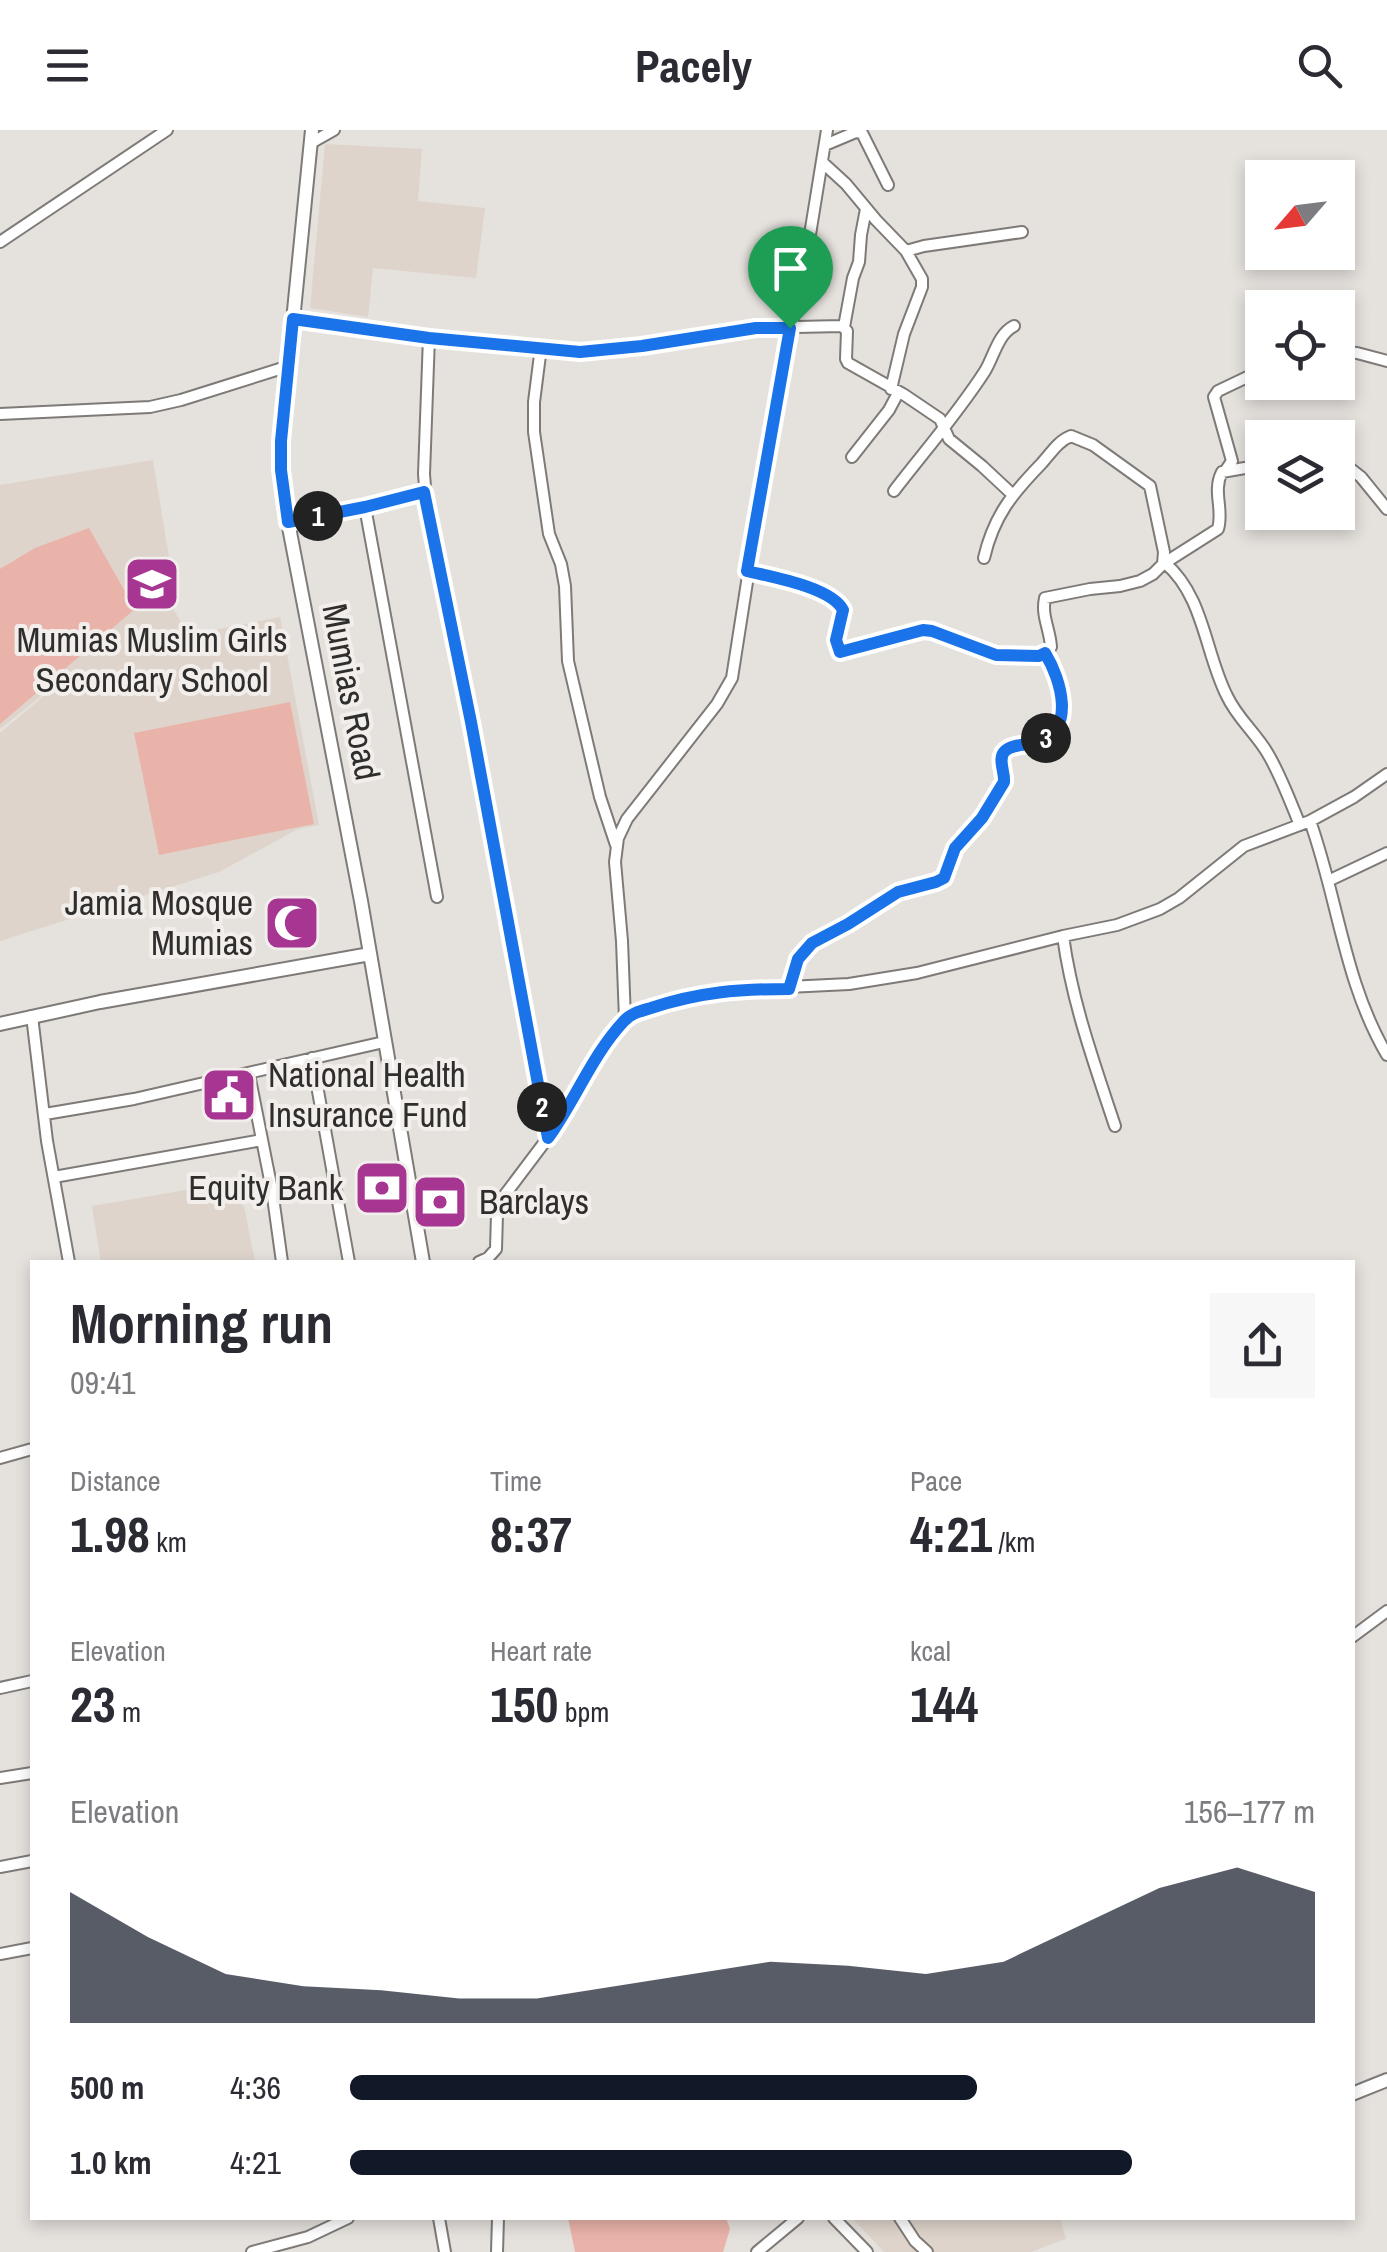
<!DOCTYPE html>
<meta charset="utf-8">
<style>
body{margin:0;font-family:"Archivo Narrow",sans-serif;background:#f7f7f7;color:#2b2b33;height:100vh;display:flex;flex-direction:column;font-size:38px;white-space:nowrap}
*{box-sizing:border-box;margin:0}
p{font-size:32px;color:#7c7c81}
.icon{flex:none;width:55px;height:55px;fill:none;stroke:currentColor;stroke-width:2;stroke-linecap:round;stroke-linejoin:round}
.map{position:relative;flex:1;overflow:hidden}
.side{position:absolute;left:30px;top:1130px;width:1325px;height:960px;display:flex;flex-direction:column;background:#fff;border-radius:0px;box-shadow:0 5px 15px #0003}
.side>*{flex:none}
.needle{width:65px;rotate:242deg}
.buttons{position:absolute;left:1245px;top:30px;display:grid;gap:20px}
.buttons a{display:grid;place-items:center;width:110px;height:110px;border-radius:0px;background:#fff;box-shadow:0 5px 15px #0003;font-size:50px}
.pin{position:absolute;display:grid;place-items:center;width:85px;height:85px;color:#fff;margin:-102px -42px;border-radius:50% 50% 50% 0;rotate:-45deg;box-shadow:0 0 10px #0007}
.pin .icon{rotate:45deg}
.km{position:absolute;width:50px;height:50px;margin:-25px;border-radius:50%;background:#222;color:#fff;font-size:28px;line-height:50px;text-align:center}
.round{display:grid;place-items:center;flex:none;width:105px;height:105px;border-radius:0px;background:#f7f7f7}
.head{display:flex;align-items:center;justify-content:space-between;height:170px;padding:0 40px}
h1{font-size:55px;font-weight:700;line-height:75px}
.metrics{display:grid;grid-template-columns:repeat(3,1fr);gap:15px;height:170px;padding:10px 40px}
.metrics div{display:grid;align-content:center}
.metrics b{font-size:50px;font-weight:700}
.metrics small{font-size:28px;font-weight:400}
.metrics p{font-size:28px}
.chart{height:280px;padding:20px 40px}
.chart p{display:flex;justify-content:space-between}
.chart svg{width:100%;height:180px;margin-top:10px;fill:#111827;opacity:.7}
ul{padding:0 40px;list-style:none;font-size:32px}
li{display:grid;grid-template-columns:160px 120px 1fr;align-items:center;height:75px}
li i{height:25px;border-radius:12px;background:#111827}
header{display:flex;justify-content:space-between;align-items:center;height:130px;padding:0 40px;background:#fff;font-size:45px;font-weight:700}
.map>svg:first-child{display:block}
.built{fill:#ded4cb}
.green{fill:#e9b3a9}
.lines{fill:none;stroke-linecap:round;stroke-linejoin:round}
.minor-casing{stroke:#7e7a77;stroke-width:14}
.tertiary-casing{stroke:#7e7a77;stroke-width:16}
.minor{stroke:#fff;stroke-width:10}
.tertiary{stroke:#fff;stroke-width:12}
.route-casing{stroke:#fff;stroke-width:20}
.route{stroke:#1a73e8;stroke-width:12}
.labels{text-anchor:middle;stroke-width:8;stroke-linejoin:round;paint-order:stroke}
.poi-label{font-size:35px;fill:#302e2d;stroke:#f2eeeb;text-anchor:end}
.street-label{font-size:35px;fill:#302e2d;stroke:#f2eeeb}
</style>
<header><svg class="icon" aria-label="menu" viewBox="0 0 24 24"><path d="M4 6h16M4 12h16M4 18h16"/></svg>Pacely<svg class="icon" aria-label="search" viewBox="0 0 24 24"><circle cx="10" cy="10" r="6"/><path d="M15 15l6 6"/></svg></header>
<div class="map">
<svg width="1387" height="2122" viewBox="0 0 1387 2122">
<rect width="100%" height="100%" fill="#e5e1dd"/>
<path class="built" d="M325 14 422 19 418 71 485 78 476 148 373 138 368 187 310 178Z
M153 330 170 433V474L189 505 280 487 319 695 298 699 219 742 0 811V603L79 536 0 599V355Z
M227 1053 231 1068 244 1076 255 1132H101L92 1076Z
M852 2088H1060L1066 2109 1031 2122H884Z"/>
<path class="green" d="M89 398 135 479 0 594V439L35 418Z
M290 572 314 694 159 725 134 603Z
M568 2088H726L730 2099 723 2122H575Z"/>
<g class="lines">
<g class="minor-casing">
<path id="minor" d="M311 13 334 0
M825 15 856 2 862 3 888 55
M822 32 846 54 876 90 906 121 922 149V157L904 204 891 259
M0 112 167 0
M906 121 924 116 1022 102
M293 189 429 207 580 222 642 216 756 198 842 196 847 201 846 229 848 233 903 264 940 289 949 309 982 336 1012 364
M844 197 853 148 859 132 861 105 866 79
M429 207 424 344 427 382 471 593 548 1008
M541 217 534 272V302L549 404 561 434 565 456 568 531 600 667 616 715
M1338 222 1357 223 1387 231
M0 284 150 277 181 270 289 236
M852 327 889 280 898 263
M1338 329 1361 347 1387 379
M1226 340 1232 331 1214 267 1218 261 1262 240
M894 361C924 322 958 283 985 241 994 226 998 204 1014 196
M365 377 437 767
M288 392 425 363
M984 428C994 385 1013 363 1042 333 1051 323 1058 311 1071 306L1093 315 1150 356 1164 422 1163 434
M1165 433C1204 466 1205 523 1227 566 1237 588 1256 603 1268 624 1281 646 1290 671 1300 695
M747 441 800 455 839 472C848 487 835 502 838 519L842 522C870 515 901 499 932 501 959 511 1029 543 1051 517 1050 499 1041 486 1045 468L1090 459 1120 456 1140 451 1153 444 1163 434 1218 399C1224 380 1212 361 1222 342L1262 335
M1310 691C1338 769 1344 852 1387 925
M1328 751 1387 723
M1063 806C1072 872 1094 933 1115 996
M789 859 798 829 801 823 812 813 848 794 898 762 936 752 944 747 955 718 982 689 1004 651C1005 642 997 628 1005 620 1012 614 1027 615 1036 613 1077 602 1060 549 1045 523
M32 886 47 1011 69 1132
M625 889 622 811 615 732 618 708 627 689 717 574 732 548 775 273 807 123 827 0
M312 928 349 1132
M249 944 272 1060 282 1132
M45 984 134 969 384 912
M54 1047 262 1010
M479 1132 488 1128 496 1119 497 1084 504 1066 553 1001 604 916 628 886 678 869 726 860 849 854 917 843 1063 806 1117 795 1160 779 1179 768 1244 716 1310 691 1354 667 1387 644
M0 1328 32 1319
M1352 1507 1387 1481
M0 1558 32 1551
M0 1648 32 1643
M0 1737 32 1731
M0 1824 32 1818
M439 2088 445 2122
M834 2088 867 2122
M900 2088 915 2111 927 2122
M252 2122 308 2107 348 2088
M497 2122 498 2088
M757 2122 798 2088"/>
</g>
<g class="tertiary-casing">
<path id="tertiary" d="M312 0 281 311V340L288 392 361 771 423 1132
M0 894 100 872 370 824
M1352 1964 1387 1950"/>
</g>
<use href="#minor" class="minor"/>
<use href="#tertiary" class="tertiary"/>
</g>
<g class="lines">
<g class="route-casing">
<path id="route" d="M293 189 429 208 580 222 642 216 756 198H790L747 441C771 447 831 457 843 480L836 510 840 522 923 500 932 501 996 525 1039 526 1045 523C1061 549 1077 602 1036 613 1027 615 1012 614 1005 621 997 628 1005 642 1004 652L982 688 955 718 944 748 936 752 898 762 848 794 812 813 798 829 789 859C739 859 699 862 651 878 641 881 631 883 624 891 592 925 575 971 548 1008L471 592 424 362 365 377 288 392 281 340V311Z"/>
</g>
<use href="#route" class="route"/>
</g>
<defs>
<g id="school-square" transform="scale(2.875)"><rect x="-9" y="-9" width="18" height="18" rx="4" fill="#a73692" stroke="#f2eeeb"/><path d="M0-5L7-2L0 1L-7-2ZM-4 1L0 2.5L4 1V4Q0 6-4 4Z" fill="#fff"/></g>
<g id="mosque-square" transform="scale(2.875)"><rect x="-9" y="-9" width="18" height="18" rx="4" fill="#a73692" stroke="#f2eeeb"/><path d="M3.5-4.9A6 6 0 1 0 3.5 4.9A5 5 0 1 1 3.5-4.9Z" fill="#fff"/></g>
<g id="civic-square" transform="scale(2.875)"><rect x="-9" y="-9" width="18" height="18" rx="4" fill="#a73692" stroke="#f2eeeb"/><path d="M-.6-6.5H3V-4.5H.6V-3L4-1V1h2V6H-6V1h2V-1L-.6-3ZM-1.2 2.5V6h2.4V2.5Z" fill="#fff"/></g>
<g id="bank-square" transform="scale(2.875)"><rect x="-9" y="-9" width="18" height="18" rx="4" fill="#a73692" stroke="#f2eeeb"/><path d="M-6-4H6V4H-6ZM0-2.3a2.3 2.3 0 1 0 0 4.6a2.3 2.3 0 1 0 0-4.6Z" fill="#fff"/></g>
</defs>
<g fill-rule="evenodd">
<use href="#school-square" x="152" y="454"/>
<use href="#mosque-square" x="292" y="793"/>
<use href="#civic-square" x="229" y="965"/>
<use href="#bank-square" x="382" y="1058"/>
<use href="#bank-square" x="440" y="1072"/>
</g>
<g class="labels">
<g class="poi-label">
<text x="152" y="522" text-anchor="middle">Mumias Muslim Girls<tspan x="152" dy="40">Secondary School</tspan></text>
<text x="253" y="785">Jamia Mosque<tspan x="253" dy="40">Mumias</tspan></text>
<text x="268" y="957" text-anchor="start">National Health<tspan x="268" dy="40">Insurance Fund</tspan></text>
<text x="343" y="1070">Equity Bank</text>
<text x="479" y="1084" text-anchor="start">Barclays</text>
</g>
<g class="street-label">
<text transform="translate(351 562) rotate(79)" y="12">Mumias Road</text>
</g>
</g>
</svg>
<div class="buttons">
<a><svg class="needle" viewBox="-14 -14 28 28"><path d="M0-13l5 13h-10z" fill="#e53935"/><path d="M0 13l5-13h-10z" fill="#7c7c81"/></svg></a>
<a><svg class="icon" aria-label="locate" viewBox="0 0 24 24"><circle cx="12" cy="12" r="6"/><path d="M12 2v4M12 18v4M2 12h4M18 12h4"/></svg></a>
<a><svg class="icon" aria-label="layers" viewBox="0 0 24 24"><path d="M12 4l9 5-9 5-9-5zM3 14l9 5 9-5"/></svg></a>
</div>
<div class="pin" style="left:790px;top:198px;background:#1e9e55"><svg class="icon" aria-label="arrive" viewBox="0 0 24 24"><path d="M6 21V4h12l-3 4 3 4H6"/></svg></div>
<b class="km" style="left:318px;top:386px">1</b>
<b class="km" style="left:542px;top:977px">2</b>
<b class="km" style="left:1046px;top:608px">3</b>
<section class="side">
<div class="head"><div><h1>Morning run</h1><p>09:41</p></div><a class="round"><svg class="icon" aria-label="share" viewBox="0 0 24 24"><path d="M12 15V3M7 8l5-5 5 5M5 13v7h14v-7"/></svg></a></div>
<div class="metrics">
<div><p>Distance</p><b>1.98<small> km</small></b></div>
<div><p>Time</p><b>8:37</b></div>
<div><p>Pace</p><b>4:21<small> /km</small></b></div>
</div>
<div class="metrics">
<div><p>Elevation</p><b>23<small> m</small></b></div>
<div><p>Heart rate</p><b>150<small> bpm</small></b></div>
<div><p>kcal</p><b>144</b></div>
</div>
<div class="chart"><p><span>Elevation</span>156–177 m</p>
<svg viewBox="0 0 160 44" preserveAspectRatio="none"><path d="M0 44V12L10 23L20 32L30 35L40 36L50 38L60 38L70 35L80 32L90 29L100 30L110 32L120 29L130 20L140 11L150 6L160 12V44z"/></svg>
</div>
<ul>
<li><b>500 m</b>4:36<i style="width:65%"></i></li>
<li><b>1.0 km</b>4:21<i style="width:81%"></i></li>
</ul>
</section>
</div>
